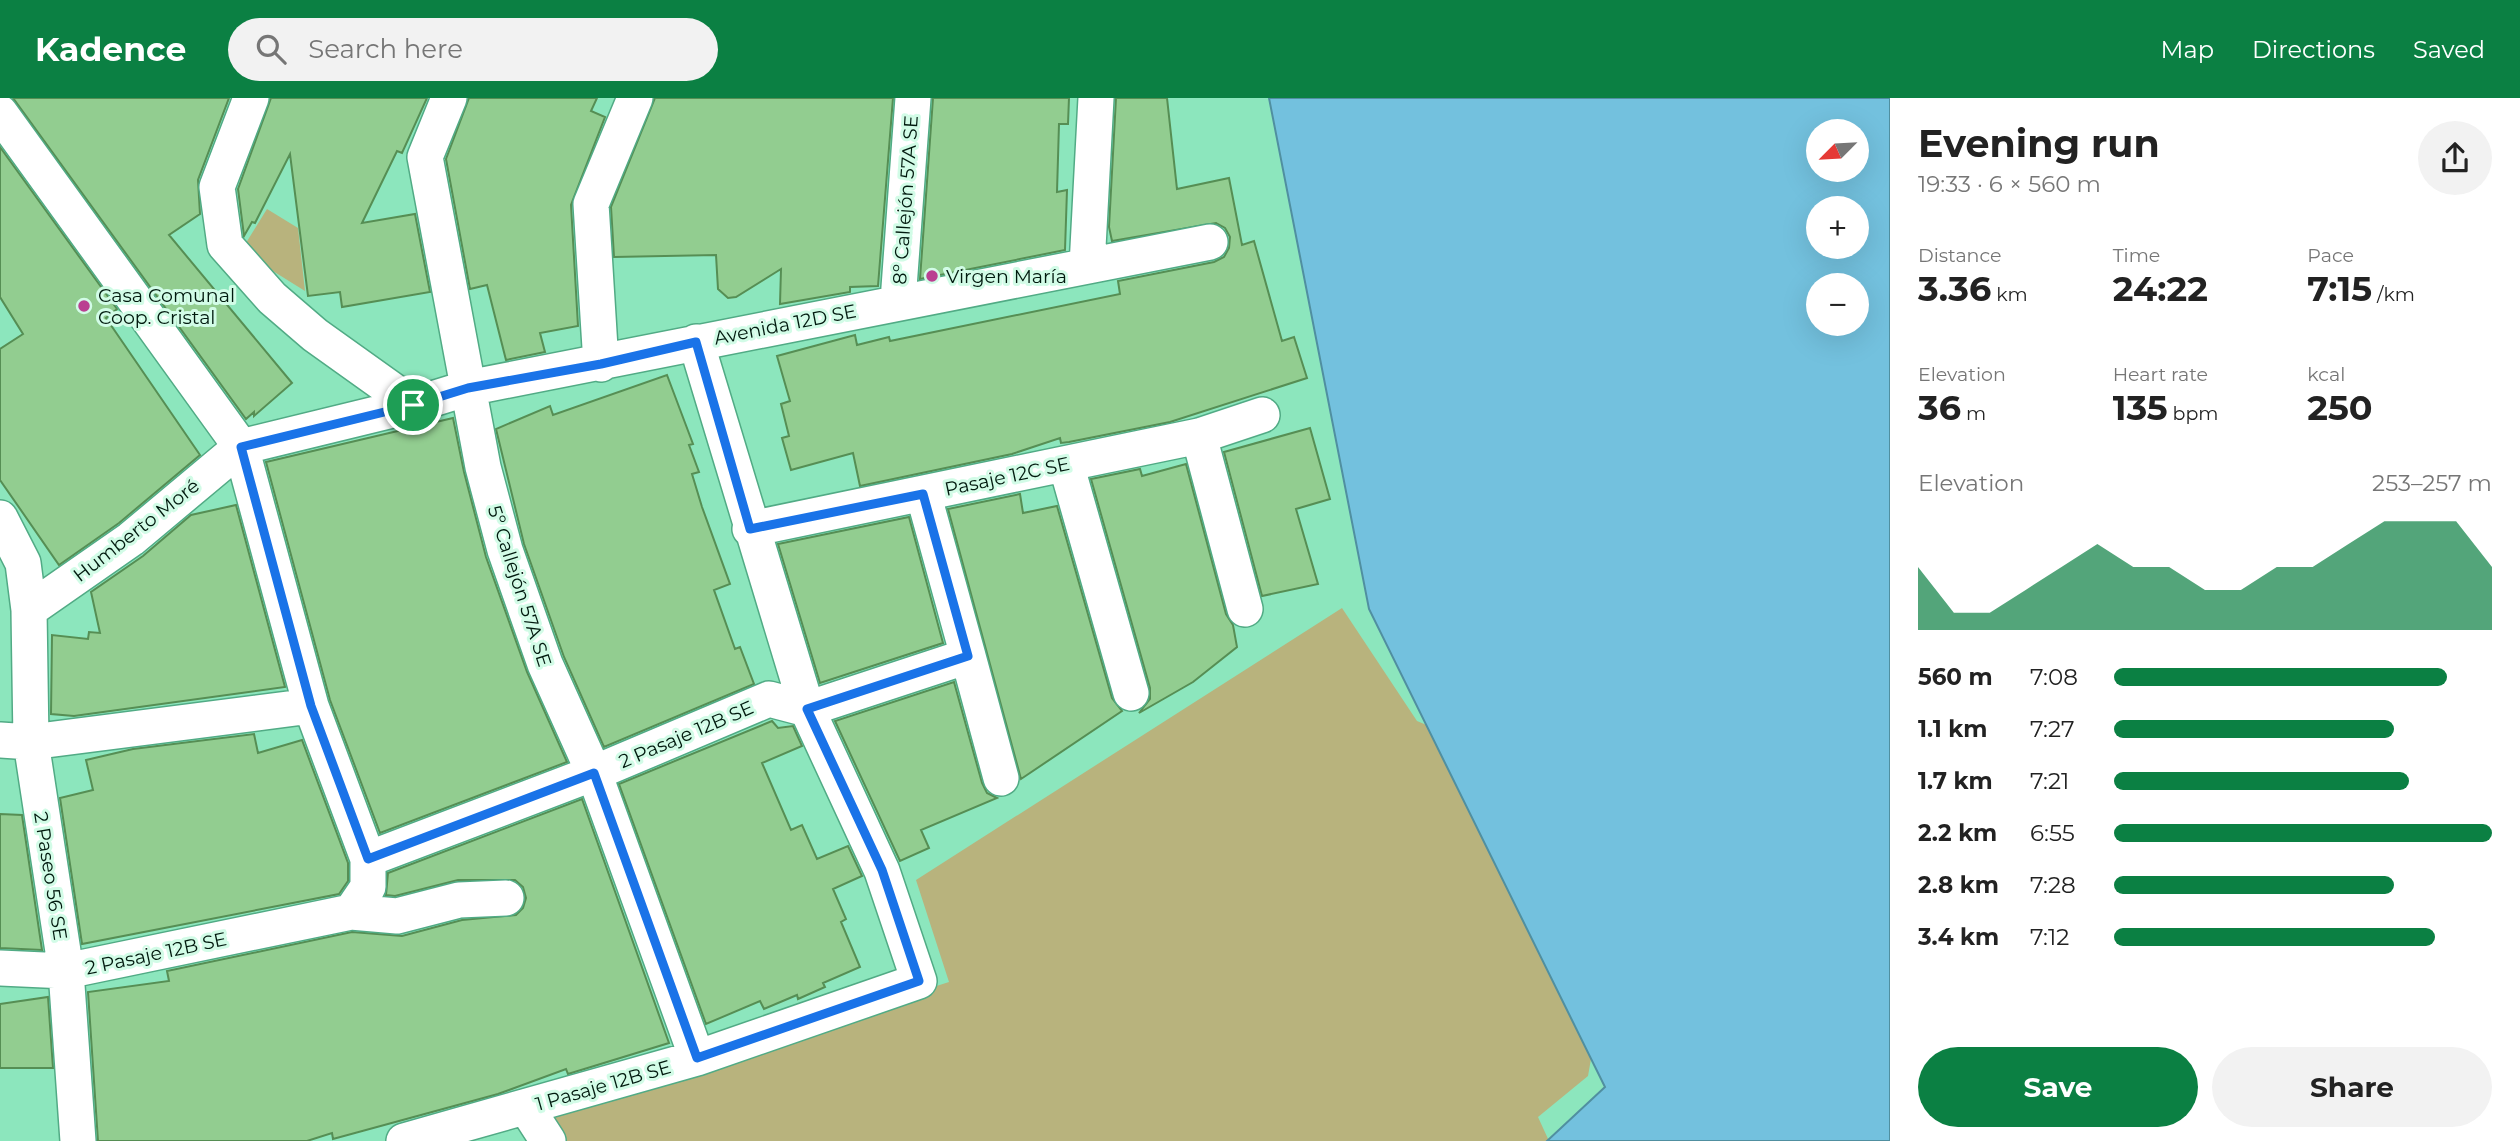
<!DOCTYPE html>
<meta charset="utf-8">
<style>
body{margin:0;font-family:Montserrat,sans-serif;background:#f2f2f2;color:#222;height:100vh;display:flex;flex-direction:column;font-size:26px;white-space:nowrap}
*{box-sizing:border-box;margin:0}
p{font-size:23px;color:#767676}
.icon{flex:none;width:38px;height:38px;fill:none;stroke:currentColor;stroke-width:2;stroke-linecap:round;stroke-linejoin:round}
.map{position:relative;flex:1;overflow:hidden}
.panel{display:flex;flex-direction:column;background:#fff;width:630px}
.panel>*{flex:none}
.needle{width:46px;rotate:246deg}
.fabs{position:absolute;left:1806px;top:21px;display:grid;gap:14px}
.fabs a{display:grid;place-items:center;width:63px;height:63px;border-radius:50%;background:#fff;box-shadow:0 7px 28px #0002;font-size:35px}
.pin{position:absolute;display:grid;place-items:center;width:60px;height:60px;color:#fff;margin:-30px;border:4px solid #fff;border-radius:50%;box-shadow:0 2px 7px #0007}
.round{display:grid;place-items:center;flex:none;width:74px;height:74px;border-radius:37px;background:#f2f2f2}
.overview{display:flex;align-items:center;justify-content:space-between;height:119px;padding:0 28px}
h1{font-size:38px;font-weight:700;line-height:52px}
.figures{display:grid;grid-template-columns:repeat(3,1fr);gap:10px;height:119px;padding:7px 28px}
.figures div{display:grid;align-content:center}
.figures b{font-size:35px;font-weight:700}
.figures small{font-size:19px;font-weight:400}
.figures p{font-size:19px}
.chart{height:196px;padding:14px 28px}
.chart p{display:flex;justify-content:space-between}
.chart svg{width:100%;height:126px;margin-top:7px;fill:#0b8043;opacity:.7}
.action{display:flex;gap:14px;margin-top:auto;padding:14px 28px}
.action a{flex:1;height:80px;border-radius:42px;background:#0b8043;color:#fff;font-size:28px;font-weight:700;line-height:80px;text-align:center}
.action a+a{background:#f2f2f2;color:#222}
ul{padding:0 28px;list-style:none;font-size:23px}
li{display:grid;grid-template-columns:112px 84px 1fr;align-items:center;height:52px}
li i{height:18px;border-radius:9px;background:#0b8043}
header{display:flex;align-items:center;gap:42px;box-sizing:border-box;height:98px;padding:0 35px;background:#0b8043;color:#fff}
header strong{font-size:33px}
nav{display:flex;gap:38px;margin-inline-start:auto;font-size:24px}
.search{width:490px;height:63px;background:#f2f2f2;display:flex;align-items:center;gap:18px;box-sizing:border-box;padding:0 24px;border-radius:38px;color:#767676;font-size:26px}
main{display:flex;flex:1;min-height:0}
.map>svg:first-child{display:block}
.green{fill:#b8b37d}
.water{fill:#73c1de;stroke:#508fa0;stroke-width:2;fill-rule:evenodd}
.building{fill:#92cd90;stroke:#568e54;stroke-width:2}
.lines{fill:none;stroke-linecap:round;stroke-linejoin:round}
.street-casing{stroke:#51ab85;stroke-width:38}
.street{stroke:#fff;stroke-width:35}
.route-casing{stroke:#fff;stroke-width:14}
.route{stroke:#1a73e8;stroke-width:9}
.poi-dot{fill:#ba4091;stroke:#d2fce7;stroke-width:2.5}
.labels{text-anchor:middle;stroke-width:6;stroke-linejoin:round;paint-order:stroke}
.street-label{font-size:19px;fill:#00190e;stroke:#d2fce7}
.poi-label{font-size:19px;fill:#00190e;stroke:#d2fce7;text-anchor:start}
</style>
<header>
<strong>Kadence</strong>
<div class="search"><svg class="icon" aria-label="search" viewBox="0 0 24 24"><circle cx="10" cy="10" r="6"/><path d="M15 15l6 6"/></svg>Search here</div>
<nav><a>Map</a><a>Directions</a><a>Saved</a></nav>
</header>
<main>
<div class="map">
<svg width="1890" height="1043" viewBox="0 0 1890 1043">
<rect width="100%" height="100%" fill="#8ce6bd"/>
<path class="green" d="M267 111 298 130 305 193 241 153Z
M1342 510 1417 623 1455 639 1598 921 1588 978 1538 1019 1549 1043H559L540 1015 949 884 916 782Z"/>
<path class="water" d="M1269 0H1890V1043H1547L1605 989 1369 511ZM1818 33H1857V72H1818ZM1818 110H1857V149H1818ZM1818 187H1857V226H1818Z"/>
<path class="building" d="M13 0H229L198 82 200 116 169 137 292 285 254 318V314L246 321Z
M271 0H427L402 55 397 53 362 125 415 116 430 194 342 209 340 194 308 198 290 56 255 125 252 124 244 138 238 91Z
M469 0H597L591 13 605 19 571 107 578 228 540 235 545 254 506 262 487 187 470 191 446 61Z
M655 0H893L878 188 850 189V194L780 206 781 171 736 199 728 200 718 191 716 157 614 159 611 109Z
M933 0H1069L1068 26H1059L1057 94 1067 92 1065 152 920 181Z
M1116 0H1167L1177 91 1229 80 1242 147 1254 143 1282 243 1294 239 1307 280 1170 324 1069 344 1061 345 1060 340 1012 356 860 388 853 355 791 372 782 340 789 338 781 306 790 303 777 258 855 237 857 247 889 239 890 243 1120 196 1118 183 1214 164 1224 159 1229 150 1230 139 1225 130 1216 125 1112 143 1109 129Z
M0 49 117 211 106 220 200 357 119 425 59 467 0 382V251L23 236 0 199Z
M667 277 693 346 689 347 699 374 692 376 702 409 730 486 714 492 735 551 740 549 754 586 604 649 564 559 524 446 496 331 550 308 553 317Z
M453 320 464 374 486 459 527 574 567 664 380 735 330 602 266 364Z
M1310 330 1330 401 1296 411 1318 486 1262 498 1224 354Z
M1186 366 1226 516 1233 527 1237 549 1193 584 1139 615 1150 601V590L1091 381 1140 371 1142 378Z
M1020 396 1023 415 1057 408 1112 600 1122 613 1021 681 948 411Z
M236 407 285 589 74 618 51 616 52 537 88 541 89 534 100 535 91 494 143 458 191 417Z
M909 419 943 545 820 585 778 446Z
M954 584 982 685 987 695 997 700 921 732 929 750 900 763 835 623Z
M772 623 778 630 793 628 802 648 762 665 791 732 802 727 817 761 848 748 862 778 833 791 846 821 841 824 860 869 823 885 825 889 798 901 797 897 764 911 760 903 706 926 619 686Z
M254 636 258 655 302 642 348 765V783L339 796 82 846 60 700 93 692 86 662 133 651Z
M582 701 669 945 568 976 566 971 498 996 333 1041 332 1035 307 1043H98L88 894 169 883 167 873 352 834 402 838 462 822 516 817 523 810 526 800 523 789 515 782H458L395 798 386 797 388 775Z
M0 716 22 717 42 852 0 850Z
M48 899 53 970H0V906Z"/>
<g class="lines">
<g class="street-casing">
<path id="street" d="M251 0 217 89 225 147 272 200 315 237 413 307
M449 0 425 59 483 369 505 452 545 566 594 675 697 960
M0 15 241 349 311 608 368 761V789L351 814
M1087 168 1096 0
M898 203 913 0
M601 266 591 106 635 0
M1199 338 1245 511
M1066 366 1131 595
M0 420 23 465 29 512 31 644 66 873 78 1043
M750 431 1199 338 1262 317
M29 512 131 441 241 349 413 307 468 290 1210 144
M968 558 1001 680
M0 642 31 644 311 608
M368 761 594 675 769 601 807 611 968 558 923 395
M0 870 66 873 351 814 397 818 459 802 506 800
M526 1009 548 1043
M404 1043 697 960 919 883 882 773 807 611 696 244"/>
</g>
<use href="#street" class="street"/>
</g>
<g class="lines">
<g class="route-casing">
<path id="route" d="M696 244 750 431 923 396 968 558 807 611 882 772 919 883 697 960 594 675 368 761 311 608 241 349 413 307 468 290 601 266Z"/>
</g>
<use href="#route" class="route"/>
</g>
<g class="poi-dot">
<circle cx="932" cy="178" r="7"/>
<circle cx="84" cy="208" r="7"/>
</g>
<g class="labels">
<g class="street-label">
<text transform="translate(905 102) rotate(-86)" y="7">8º Callejón 57A SE</text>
<text transform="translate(785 226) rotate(-11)" y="7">Avenida 12D SE</text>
<text transform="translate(1007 378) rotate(-12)" y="7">Pasaje 12C SE</text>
<text transform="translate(136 432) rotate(-38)" y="7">Humberto Moré</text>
<text transform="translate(520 488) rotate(72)" y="7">5º Callejón 57A SE</text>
<text transform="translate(686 636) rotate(-23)" y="7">2 Pasaje 12B SE</text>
<text transform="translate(51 778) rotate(81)" y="7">2 Paseo 56 SE</text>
<text transform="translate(156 855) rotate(-12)" y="7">2 Pasaje 12B SE</text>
<text transform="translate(603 987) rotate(-16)" y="7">1 Pasaje 12B SE</text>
</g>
<g class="poi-label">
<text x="946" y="185">Virgen María</text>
<text x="98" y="204">Casa Comunal<tspan x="98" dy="22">Coop. Cristal</tspan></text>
</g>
</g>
</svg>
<div class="fabs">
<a><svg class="needle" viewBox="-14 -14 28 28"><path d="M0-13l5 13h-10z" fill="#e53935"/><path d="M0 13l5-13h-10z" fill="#767676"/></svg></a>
<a>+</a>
<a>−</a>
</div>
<div class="pin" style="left:413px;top:307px;background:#1e9e55"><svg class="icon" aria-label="arrive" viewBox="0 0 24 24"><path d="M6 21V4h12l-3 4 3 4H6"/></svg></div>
</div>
<section class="panel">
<div class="overview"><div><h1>Evening run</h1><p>19:33 · 6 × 560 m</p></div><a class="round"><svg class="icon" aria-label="share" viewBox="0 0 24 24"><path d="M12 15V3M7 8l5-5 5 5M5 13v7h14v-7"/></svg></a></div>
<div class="figures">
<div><p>Distance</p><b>3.36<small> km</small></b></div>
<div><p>Time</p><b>24:22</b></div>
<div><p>Pace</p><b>7:15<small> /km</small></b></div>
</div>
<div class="figures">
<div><p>Elevation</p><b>36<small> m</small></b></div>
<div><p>Heart rate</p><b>135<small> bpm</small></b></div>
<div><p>kcal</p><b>250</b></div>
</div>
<div class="chart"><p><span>Elevation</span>253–257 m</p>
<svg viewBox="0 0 160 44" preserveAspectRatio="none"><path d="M0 44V22L10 38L20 38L30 30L40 22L50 14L60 22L70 22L80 30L90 30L100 22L110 22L120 14L130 6L140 6L150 6L160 22V44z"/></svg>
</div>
<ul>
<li><b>560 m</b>7:08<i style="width:88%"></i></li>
<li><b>1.1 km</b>7:27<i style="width:74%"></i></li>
<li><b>1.7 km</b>7:21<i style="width:78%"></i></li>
<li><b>2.2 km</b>6:55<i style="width:100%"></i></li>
<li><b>2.8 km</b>7:28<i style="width:74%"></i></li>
<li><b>3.4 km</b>7:12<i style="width:85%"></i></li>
</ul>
<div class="action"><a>Save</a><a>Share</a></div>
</section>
</main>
